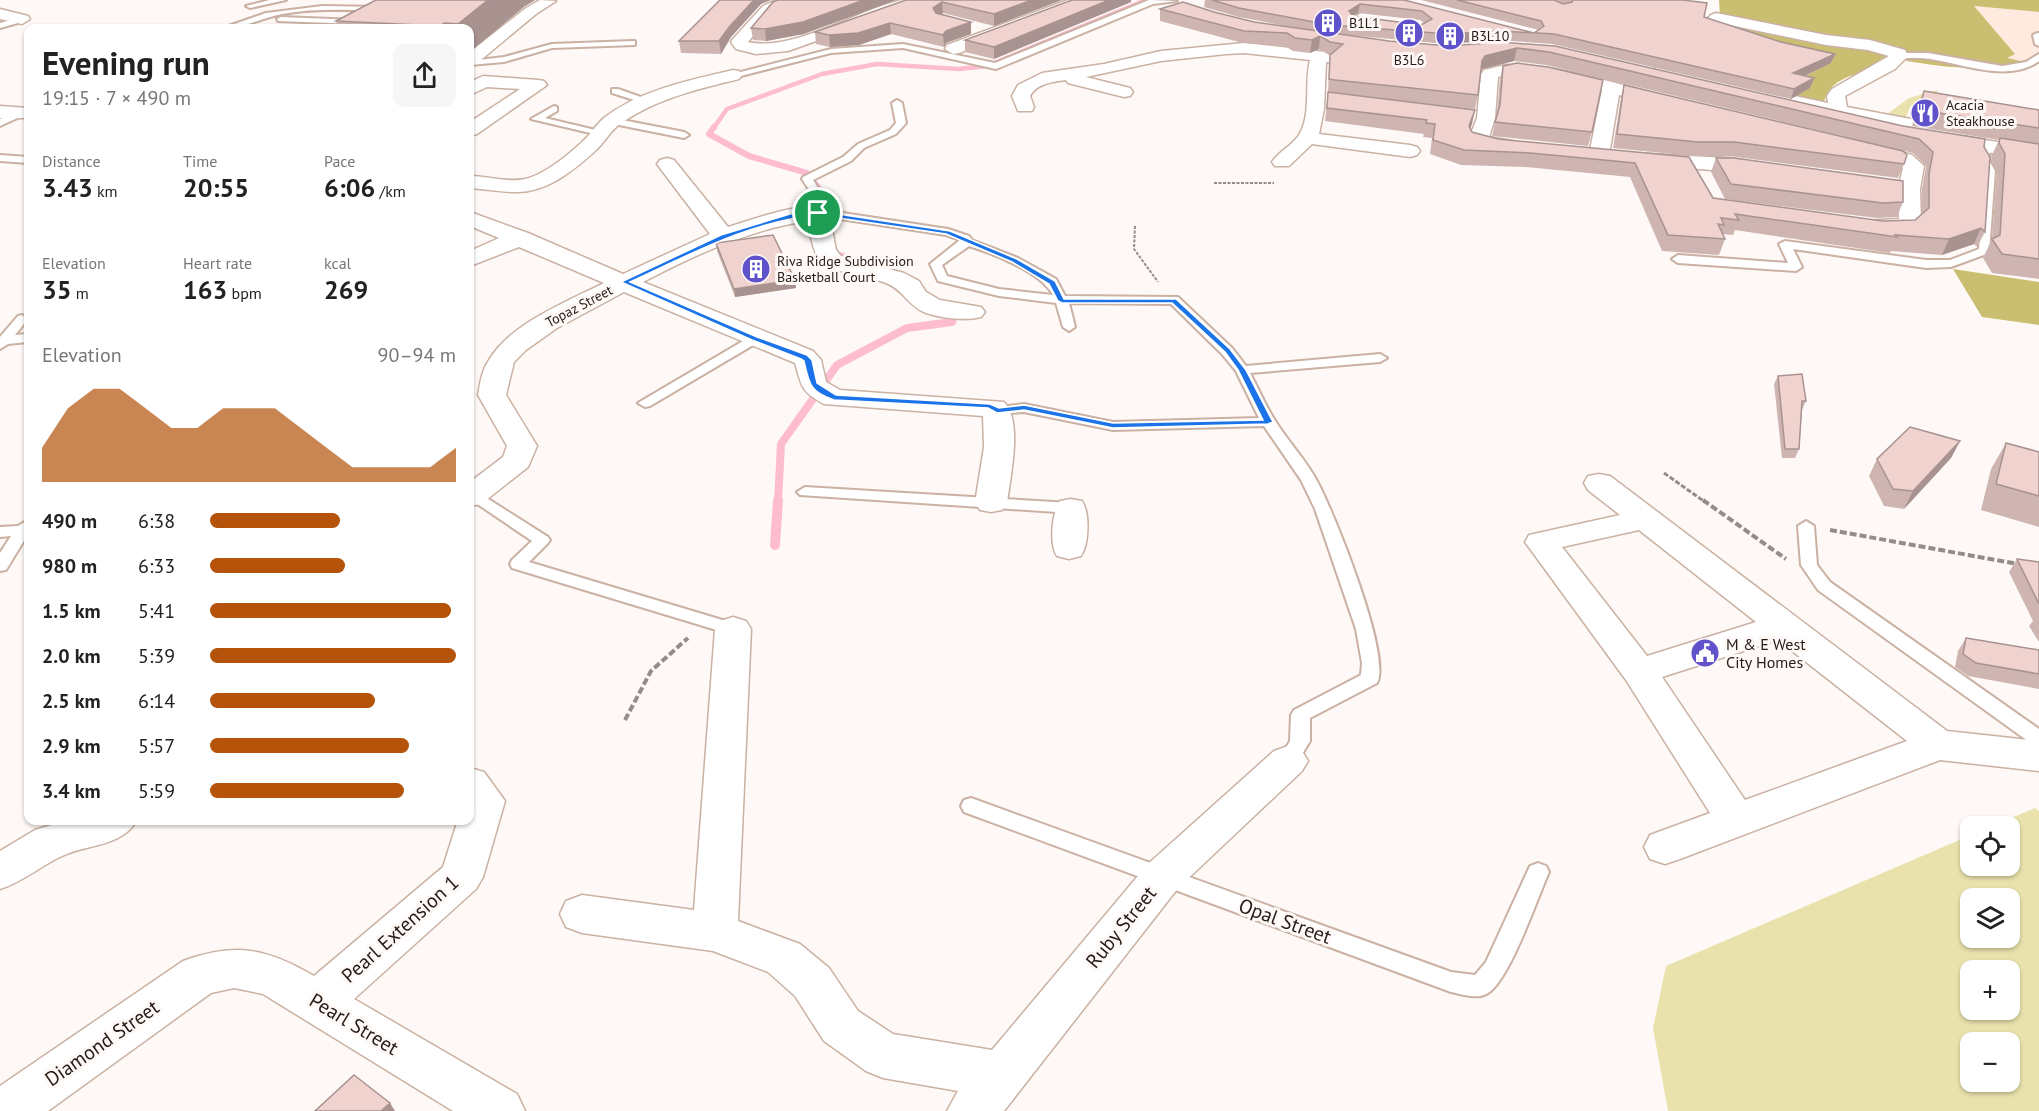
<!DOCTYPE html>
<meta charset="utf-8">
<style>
body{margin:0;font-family:"PT Sans",sans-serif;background:#f6f6f6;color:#222;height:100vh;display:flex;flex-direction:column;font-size:22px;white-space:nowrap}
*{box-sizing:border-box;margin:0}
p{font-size:20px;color:#767676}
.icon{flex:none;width:33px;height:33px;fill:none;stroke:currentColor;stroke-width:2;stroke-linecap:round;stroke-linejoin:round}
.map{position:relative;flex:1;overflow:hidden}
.details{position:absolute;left:24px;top:24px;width:450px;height:801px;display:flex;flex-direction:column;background:#fff;border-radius:12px;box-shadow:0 2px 4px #0004}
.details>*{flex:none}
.fabs{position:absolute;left:1960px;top:816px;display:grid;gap:12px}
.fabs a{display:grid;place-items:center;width:60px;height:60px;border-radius:12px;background:#fff;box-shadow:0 2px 4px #0004;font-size:30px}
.pin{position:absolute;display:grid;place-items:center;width:51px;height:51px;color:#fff;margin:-26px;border:3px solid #fff;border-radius:50%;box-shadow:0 2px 6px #0007}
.round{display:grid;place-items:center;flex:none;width:63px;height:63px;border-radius:12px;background:#f6f6f6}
.headline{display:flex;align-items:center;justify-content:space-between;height:102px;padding:0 18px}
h1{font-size:33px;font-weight:600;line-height:45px}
.figures{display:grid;grid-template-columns:repeat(3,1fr);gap:9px;height:102px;padding:6px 18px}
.figures div{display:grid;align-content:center}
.figures b{font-size:26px;font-weight:600}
.figures small{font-size:16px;font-weight:400}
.figures p{font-size:16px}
.chart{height:168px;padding:12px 18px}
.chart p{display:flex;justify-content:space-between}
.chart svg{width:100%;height:108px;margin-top:6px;fill:#b45309;opacity:.7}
ul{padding:0 18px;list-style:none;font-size:20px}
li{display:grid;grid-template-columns:96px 72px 1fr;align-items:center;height:45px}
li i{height:15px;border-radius:8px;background:#b45309}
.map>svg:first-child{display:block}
.built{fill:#feeadf}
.green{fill:#eae2ad;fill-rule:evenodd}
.forest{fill:#cabe71}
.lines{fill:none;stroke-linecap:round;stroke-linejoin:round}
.stream-far3{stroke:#febcd0;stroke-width:4.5}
.stream-far2{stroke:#febcd0;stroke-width:6}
.stream-far1{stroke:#febcd0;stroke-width:8}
.stream{stroke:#febcd0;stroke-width:10}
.service-casing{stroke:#cab1a3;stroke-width:4}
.minor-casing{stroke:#cab1a3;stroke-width:3}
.path-far2{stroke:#938c88;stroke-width:2;stroke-dasharray:3 1.5;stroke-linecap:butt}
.path-far1{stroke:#938c88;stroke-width:3;stroke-dasharray:5 2;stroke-linecap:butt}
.path{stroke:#938c88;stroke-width:4;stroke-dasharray:7 3;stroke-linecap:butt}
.service{fill:#fff;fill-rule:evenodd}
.minor{fill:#fff;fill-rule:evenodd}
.wall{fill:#ceb5b2;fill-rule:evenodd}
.shaded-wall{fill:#a89391}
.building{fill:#f0d2cf;stroke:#a89391;stroke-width:1.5;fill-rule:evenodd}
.route{fill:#1a73e8;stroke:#fff;stroke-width:1.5;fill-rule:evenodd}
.labels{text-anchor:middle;stroke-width:6;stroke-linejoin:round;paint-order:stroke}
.far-poi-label{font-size:14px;fill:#241b16;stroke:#fef9f6;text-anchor:start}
.far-street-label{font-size:14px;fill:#241b16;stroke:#fef9f6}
.poi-label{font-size:16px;fill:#241b16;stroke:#fef9f6;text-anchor:start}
.near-street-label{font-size:20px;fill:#241b16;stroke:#fef9f6}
</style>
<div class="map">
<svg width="2039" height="1111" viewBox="0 0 2039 1111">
<rect width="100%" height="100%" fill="#fef9f6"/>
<path class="built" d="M1973 6 2039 12V64L2006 58 2014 53Z"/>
<path class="green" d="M1937 90 1934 108 1911 105 1905 119 1886 115 1909 98Z
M2035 808 2039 811V1111H1668L1653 1028 1666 966 1971 835V866H2010V826H1992ZM1971 898H2010V938H1971ZM2010 970V1010H1971V970ZM2010 1042V1082H1971V1042Z"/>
<path class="forest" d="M1719 0H2039V12L1974 6 2015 54 2007 58 2021 61C1987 73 1943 67 1907 61L1902 56 1720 18Z
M1715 19 1891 53C1878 79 1832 67 1824 103L1794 97 1792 83 1832 62 1785 52 1702 27Z
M1953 269 2039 282V325L1982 317Z"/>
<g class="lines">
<path class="stream-far3" d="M713 129 727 109 822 74 877 64 959 69 987 66 1146 0"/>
<path class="stream-far2" d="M714 127 709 134 749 156 807 173 821 191 824 218
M834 248 836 254 877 266"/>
<path class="stream-far1" d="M778 502 781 444 837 365 907 328 952 322 955 312 952 310"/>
<path class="stream" d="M775 545 778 500"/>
<g class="service-casing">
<path id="service" d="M270 0H286L250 8 246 6Z
M1149 0 1177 1 1153 4 996 69 903 48 831 53 733 78 729 75 831 49 903 44 995 63Z
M322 6 382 7 386 9 382 11C349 10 315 8 282 14 264 17 240 30 223 28L266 13Z
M22 17 26 19 25 21 0 28V23Z
M281 17 357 20 361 22 357 24 278 21 277 19Z
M2037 33H2039V46L2035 44 2033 35Z
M632 41H635V45L552 48 504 62 470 65V61L504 57 552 44Z
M1900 53H1928L2002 66 2026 62 2039 54V61C2009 83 1963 64 1930 59 1919 57 1908 59 1897 58L1896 56Z
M612 89H618L652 101 647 104 612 93Z
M897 100 902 103 906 123 896 134 864 148 851 161 813 180 820 191 823 210 948 229 969 236 972 240 1018 258 1056 279 1065 296 1178 297 1232 348 1246 366 1380 354 1387 358 1380 362 1250 373C1259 390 1266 407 1276 422 1289 443 1307 461 1318 483 1334 513 1392 656 1377 683L1310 718V741L1295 766 1288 768 1281 766 1278 761 1290 741 1291 715 1294 710 1361 675 1362 663 1356 629 1315 509 1301 480 1264 426 1113 430 1024 412 992 414 990 411 992 408 1024 404 1113 422 1259 418 1236 371 1222 354 1171 304 1069 303 1075 327 1069 331 1063 327 1056 303 999 296 938 281 930 264 960 240 946 235 814 215 810 191 802 179 803 177 843 157 858 144 890 130 896 123 892 103ZM969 246C994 254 1041 272 1053 295L999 289 947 276 942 265Z
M554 106 557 107V111L545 118 604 132 599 135 531 119Z
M21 110 26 113 24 115 0 126V119Z
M612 118 684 132 689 135 684 138 609 123 607 121Z
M1985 147 1990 150 1989 160 1995 171 1989 253 1951 267 1926 268 1793 249 1802 267 1796 271 1678 263 1672 259 1678 255 1788 263 1779 244 1785 241 1926 260H1950L1979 249 1985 171 1979 160 1980 150Z
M0 155 28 157V163L0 161Z
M22 315 28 319 15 335 28 334V342L8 344 0 349V337L18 316Z
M755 334 760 335 761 338 760 341 650 406 645 407 638 403Z
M805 487 1071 503 1079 508 1071 513 800 495 797 492Z
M474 490 548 537 550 540 548 543 529 562 739 625 742 629 739 633 733 635 512 568 510 564 512 560 532 541 470 499V491Z
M28 520V534L6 570 0 571V553L11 536 0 537V527L18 526Z
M1806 521 1814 526 1817 565 1830 582 2039 729V746L2032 744 1818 590 1801 565 1798 526Z
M971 798 1451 972 1475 975 1486 962 1530 866 1538 863 1546 866 1549 872C1537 899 1510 979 1488 993 1478 1000 1461 994 1451 992L964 812 961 806 964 800Z"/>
</g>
<g class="minor-casing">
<path id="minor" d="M540 0 556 1 536 14 476 64 470 65V52L526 8Z
M776 0H796L773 12 748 42C794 52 857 10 902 0 910 0 918 0 925 0L923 3 788 51 756 54 736 49 731 42 733 39 763 6Z
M1068 0H1089L1087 3 959 53 953 54 945 49 947 45Z
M1381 1H1391L1394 4 1351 31 1345 33 1337 28Z
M0 9 28 16 30 19 22 24 0 19Z
M1716 13 1826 35 1870 40 1905 50 1908 56 1895 69 1845 96 1847 107 1964 129 1967 133 1964 137 2039 148V160L1940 145 1933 143 1930 139 1934 135 1769 101 1766 97 1769 93 1775 92 1828 103 1827 96 1832 89 1889 56 1868 50 1826 45 1711 21 1708 18 1711 15Z
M1473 36C1535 37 1593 49 1652 63L1655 67 1652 71 1646 72 1587 58 1530 49 1473 46 1412 53 1404 48 1412 43Z
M1244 43 1380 58 1382 62 1380 66 1374 67 1326 62 1324 109 1319 134 1410 145 1417 147 1420 151 1417 155 1410 157 1312 144 1289 166H1275L1272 162C1279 151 1292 146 1299 135 1312 114 1304 84 1310 60L1244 53 1226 54 1161 61 1086 77 1130 88 1133 92 1130 96 1124 97 1068 83 1066 80C1053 82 1037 83 1030 96L1034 107 1032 111H1018L1012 96 1018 85 1042 73 1104 64 1161 51Z
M1505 65C1562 65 1617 84 1671 98L1674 102 1671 106 1665 107 1619 95 1609 155 1606 159H1592L1589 155 1602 90 1549 78 1505 75 1498 77 1495 118 1489 137 1523 143 1526 147 1523 151 1516 153 1471 145 1468 141 1477 118 1481 74 1484 70Z
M733 70 739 71 742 75 739 79C698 89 655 99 620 124 610 131 604 143 595 151 573 171 546 193 515 192 500 192 485 189 470 188V176C488 176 508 183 525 179 545 175 575 150 589 135 594 129 598 123 604 118 640 90 690 80 733 70Z
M483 76 538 80 544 81 547 85 477 134 470 136V122L520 89 487 87 470 95V82Z
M0 106 28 108V118H0Z
M1862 141 1912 155 1924 166 1920 189 1921 222C1909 240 1881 235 1862 231L1859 226 1862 221 1899 219 1898 189 1903 168 1898 163 1855 151 1852 147 1855 143Z
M1648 154 1729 158 1765 164 1768 168 1765 172 1758 174 1641 164 1638 160 1641 156Z
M667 158 674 160 728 227C754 219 799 202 826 208L829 213 836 250 841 256 904 273 919 281 926 292 940 300 981 307 985 312 981 317C966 321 941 318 926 313 908 306 903 289 886 283 873 278 831 271 823 264 812 252 811 236 808 221 750 229 695 255 643 282L813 351 821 360 826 382 840 390 1004 402C1023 421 1010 478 1007 503L1002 510 991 512 980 510 975 503 984 447 983 416 824 404C800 391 802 386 795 363L624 292 557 328 526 350 514 362 506 395 537 446 528 467 481 504 470 506V482L503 457 507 446 478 395C480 383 482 370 489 360 510 324 568 301 604 283L519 247 470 266V251L499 238 470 226V212L528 233 623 274 710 234 657 164 660 160Z
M1599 474 1610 476 1947 731 2039 741V771L1940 760 1680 859 1665 864 1650 859 1644 847 1650 835 1710 813 1626 680 1525 542 1529 535 1620 515 1588 490 1584 483 1588 476ZM1639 530 1756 622 1647 656 1562 547ZM1778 640 1907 741 1745 800 1662 677Z
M1071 499 1082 501C1090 513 1089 544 1081 556L1069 559 1057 556C1049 544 1052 513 1060 501Z
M733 617 746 621 751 629 738 921 800 944 829 968 858 1011 893 1034 992 1050 1148 864 1274 751 1288 746 1302 751 1308 761 1302 771 1178 888 1004 1111H947L958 1091 883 1078 866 1071 824 1041 795 996 768 972 713 951 582 933 566 927 560 914 566 901 582 895 694 910 715 629 720 621Z
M470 768 484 772 505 801 483 877 476 889 354 999 517 1094 525 1111H453L263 994 234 988 211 993 48 1111H0V1086L183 961C235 942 266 948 314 976L443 867 458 820H470Z
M68 820H137C122 847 87 844 62 856 40 866 23 882 0 889V851L35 830Z"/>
</g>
<path class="path-far2" d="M1214 183H1274
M1135 226 1134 249 1158 282"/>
<path class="path-far1" d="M1664 473 1705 502"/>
<path class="path" d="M1703 500 1786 559
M1830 530 2018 564
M625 720 651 671 688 638"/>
<use href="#service" class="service"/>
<use href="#minor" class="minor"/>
</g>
<path class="wall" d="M376 0H535L525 6 470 28H338L336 21Z
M720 0H771L761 4 731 37 721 54 681 53 679 41Z
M906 0H1062L994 26 943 13 941 14 971 34 946 43 944 47 891 34 859 45 830 47 816 44 815 32Z
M1072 0H1131V2L994 59 965 52V40Z
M1205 0H1404L1534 33 1539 30 1421 0H1683L1704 17 1781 42 1835 54 1831 63 1805 76 1814 78 1810 88 1791 99 1552 44 1497 40 1446 44 1347 35 1389 41 1449 46 1500 42 1984 147 1985 232 1977 247 1974 244 1942 255 1891 251 1890 253 1735 230 1733 235 1723 234 1725 239 1719 255 1662 251 1630 177 1526 167 1461 165 1430 154 1432 138 1423 137 1424 134 1325 121 1328 92 1329 68 1331 55H1329L1319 49 1310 53 1293 51 1285 46 1243 43 1160 21V9L1214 12 1254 22 1302 29 1239 17 1204 7ZM1358 13 1420 20 1424 23 1421 25 1353 16ZM1514 61 1546 65 1913 153 1926 166 1922 189V214L1915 220 1883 221 1713 198 1689 157 1498 139 1472 132 1470 128 1472 124 1385 99 1475 109 1478 95 1480 71 1482 69Z
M751 28 804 34 766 41 753 40Z
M1503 66 1592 132 1588 146 1492 136 1497 114 1500 79Z
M1624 85 1904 164 1898 178 1729 156H1693L1613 148 1621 98Z
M1924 91 2039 110V279L1992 273 1983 258 1992 239 1997 171 1991 160 1992 155 1999 140 1912 126 1917 107Z
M1716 158 1903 202 1897 217 1877 218 1725 199 1711 172Z
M716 243 795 280 796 288 735 297 717 251Z
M1778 376 1806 401 1802 410 1799 449 1795 458H1782L1774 384Z
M1960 441 1951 458 1904 509 1884 506 1869 476 1877 459Z
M2006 443 2039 452V527L1981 510 1991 469Z
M2017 559 2039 562V642L2029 626 2033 621 2009 572Z
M1966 638 2039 650V689L1968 676 1955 667 1958 651Z"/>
<path class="shaded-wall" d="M488 0H535L525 6 470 52V28H459L458 24Z
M754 0H771L761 4 731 37 721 54 719 41 730 26Z
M864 0H896L804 34 766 41 765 29Z
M1032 0H1062L994 26V14Z
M1109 0H1131V2L994 59V47Z
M942 2 943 13 934 20 933 8Z
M1360 4 1358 13 1348 20 1349 11Z
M971 22V34L946 43 944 47 943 35 946 31Z
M445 23 446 28H440L439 26Z
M890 23 891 34 859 45 830 47 829 35Z
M1499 31 1497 40 1446 44 1448 34Z
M1320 36 1319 49 1310 53 1312 40Z
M1517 48 1514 61 1482 69 1479 74 1482 61 1485 56Z
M1835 54 1831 63 1790 83 1793 73Z
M1814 78 1810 88 1791 99 1794 89Z
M1475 110 1472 124 1466 140 1469 126Z
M1981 228 1974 244 1942 255 1949 239Z
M795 280 796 288 735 297 734 289Z
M1960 441 1951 458 1904 509 1913 491Z
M390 1103 395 1111H381Z"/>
<path class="building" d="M376 0H488L458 24 445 23 439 26 336 21Z
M720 0H754L730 26 719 41H679Z
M778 0H864L803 22 765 29 751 28 773 2Z
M906 0H1032L994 14 942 2 933 8 936 13 971 22 946 31 943 35 890 23 858 33 829 35 815 32Z
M1072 0H1109L994 47 965 40Z
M1212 0H1404L1534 33 1544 26 1541 21 1457 0H1554L1563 4 1572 2 1573 0H1683L1707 3 1704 17 1781 42 1835 54 1793 73 1814 78 1794 89 1554 34 1499 31 1448 34 1330 25 1239 8ZM1360 4 1422 11 1432 19 1421 25 1353 16 1349 11Z
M1183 2 1214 12 1254 22 1389 41 1449 46 1500 42 1555 46 1903 126 1985 139 1984 147 1990 157 1985 232 1981 228 1949 239 1895 235 1897 237 1735 214 1739 220 1721 218 1724 225 1718 224 1725 239 1668 235 1635 163 1530 153 1464 150 1433 140 1435 124 1426 123 1427 120 1327 108 1328 92 1475 110 1469 126 1472 132 1498 139 1689 157 1713 198 1883 221 1915 220 1929 208V174L1933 152 1919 139 1549 52 1517 48 1485 56 1482 61 1478 95 1335 80 1329 79 1330 55 1343 44 1330 42 1320 36 1312 40 1295 38 1287 33 1244 31 1160 9Z
M1517 63 1548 67 1603 80 1592 132 1495 122 1500 105 1503 66Z
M1624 85 1903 151 1907 155 1904 164 1734 142H1698L1617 134Z
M1924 91 2039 110V128L1919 110Z
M2000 138 2039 144V259L2002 254 1992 239 2000 235 2005 154 1999 143Z
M1716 158H1734L1903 181V202L1883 203 1731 184Z
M773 235 795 280 734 289 716 243Z
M1802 374 1806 401H1802L1799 449H1785L1778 376Z
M1910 427 1960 441 1913 491 1893 489 1877 459Z
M2006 443 2039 452V496L1996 484Z
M2017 559 2039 562V604Z
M1966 638 2039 650V674L1976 663 1963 654Z
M354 1075 390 1103 381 1111H315Z"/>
<path class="route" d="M818 211 950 231 1017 259 1055 281 1064 299H1176L1230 349 1246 370 1273 422 1268 424 1113 428 1024 410 997 413 988 408 834 400C810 392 809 384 804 361L801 359 752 340 621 282 721 235 790 214ZM818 215 946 234 1012 262 1049 284 1058 301 1062 303H1172L1225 352 1238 370 1263 420 1113 423 1024 405 999 408 990 404 836 395 817 383 812 360 807 355 757 337 630 282C691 254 751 221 818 215Z"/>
<defs>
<g id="building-disc" transform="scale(1.5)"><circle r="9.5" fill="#5f52ca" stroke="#fef9f6"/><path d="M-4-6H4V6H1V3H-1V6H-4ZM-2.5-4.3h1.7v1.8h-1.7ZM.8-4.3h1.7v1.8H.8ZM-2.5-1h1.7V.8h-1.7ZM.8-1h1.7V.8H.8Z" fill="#fff"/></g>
<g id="restaurant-disc" transform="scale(1.5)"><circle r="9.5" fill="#5f52ca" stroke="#fef9f6"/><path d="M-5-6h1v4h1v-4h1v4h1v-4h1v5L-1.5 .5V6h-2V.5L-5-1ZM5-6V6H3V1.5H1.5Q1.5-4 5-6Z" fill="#fff"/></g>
<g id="civic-disc" transform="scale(1.5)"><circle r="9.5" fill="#5f52ca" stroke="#fef9f6"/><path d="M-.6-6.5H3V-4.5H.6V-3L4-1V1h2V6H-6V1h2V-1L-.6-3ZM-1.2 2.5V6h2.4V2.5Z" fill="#fff"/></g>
</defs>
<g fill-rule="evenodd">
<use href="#building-disc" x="1328" y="23"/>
<use href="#building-disc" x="1409" y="33"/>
<use href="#building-disc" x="1450" y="36"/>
<use href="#restaurant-disc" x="1925" y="113"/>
<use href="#building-disc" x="756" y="269"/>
<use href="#civic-disc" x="1705" y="653"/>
</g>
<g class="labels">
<g class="far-poi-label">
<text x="1349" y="28">B1L1</text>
<text x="1471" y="41">B3L10</text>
<text x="1409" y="65" text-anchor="middle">B3L6</text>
<text x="1946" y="110">Acacia<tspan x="1946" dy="16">Steakhouse</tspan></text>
<text x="777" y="266">Riva Ridge Subdivision<tspan x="777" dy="16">Basketball Court</tspan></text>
</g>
<g class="far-street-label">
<text transform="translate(579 306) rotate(-28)" y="5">Topaz Street</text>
</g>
<g class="poi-label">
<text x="1726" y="650">M &amp; E West<tspan x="1726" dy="18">City Homes</tspan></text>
</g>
<g class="near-street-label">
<text transform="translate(1285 921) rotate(20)" y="7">Opal Street</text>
<text transform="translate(1121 927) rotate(-51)" y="7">Ruby Street</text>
<text transform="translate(400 929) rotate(-42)" y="7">Pearl Extension 1</text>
<text transform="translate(354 1024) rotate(31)" y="7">Pearl Street</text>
<text transform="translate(102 1043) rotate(-35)" y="7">Diamond Street</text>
</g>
</g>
</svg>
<div class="fabs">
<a><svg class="icon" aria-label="locate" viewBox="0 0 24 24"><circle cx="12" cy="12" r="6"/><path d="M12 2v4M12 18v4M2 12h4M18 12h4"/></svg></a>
<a><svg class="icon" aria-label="layers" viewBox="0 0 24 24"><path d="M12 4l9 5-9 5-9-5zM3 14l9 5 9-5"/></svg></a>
<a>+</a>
<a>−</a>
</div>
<div class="pin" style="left:818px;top:213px;background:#1e9e55"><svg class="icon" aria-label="arrive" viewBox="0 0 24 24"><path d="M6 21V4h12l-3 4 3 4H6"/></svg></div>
<section class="details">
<div class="headline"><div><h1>Evening run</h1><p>19:15 · 7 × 490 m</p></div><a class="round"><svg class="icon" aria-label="share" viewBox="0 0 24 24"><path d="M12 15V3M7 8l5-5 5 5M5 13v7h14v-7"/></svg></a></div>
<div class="figures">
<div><p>Distance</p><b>3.43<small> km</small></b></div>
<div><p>Time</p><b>20:55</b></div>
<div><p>Pace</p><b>6:06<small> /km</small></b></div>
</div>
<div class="figures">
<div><p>Elevation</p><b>35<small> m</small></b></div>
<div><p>Heart rate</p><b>163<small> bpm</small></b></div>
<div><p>kcal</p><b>269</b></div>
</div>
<div class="chart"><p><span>Elevation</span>90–94 m</p>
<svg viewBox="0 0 160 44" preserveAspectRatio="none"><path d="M0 44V30L10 14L20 6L30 6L40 14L50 22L60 22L70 14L80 14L90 14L100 22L110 30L120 38L130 38L140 38L150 38L160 30V44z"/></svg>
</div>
<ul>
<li><b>490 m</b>6:38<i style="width:53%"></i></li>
<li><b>980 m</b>6:33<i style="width:55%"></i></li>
<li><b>1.5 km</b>5:41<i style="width:98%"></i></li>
<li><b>2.0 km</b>5:39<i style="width:100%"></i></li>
<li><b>2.5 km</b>6:14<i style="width:67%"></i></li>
<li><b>2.9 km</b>5:57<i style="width:81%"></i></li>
<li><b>3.4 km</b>5:59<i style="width:79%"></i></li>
</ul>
</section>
</div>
